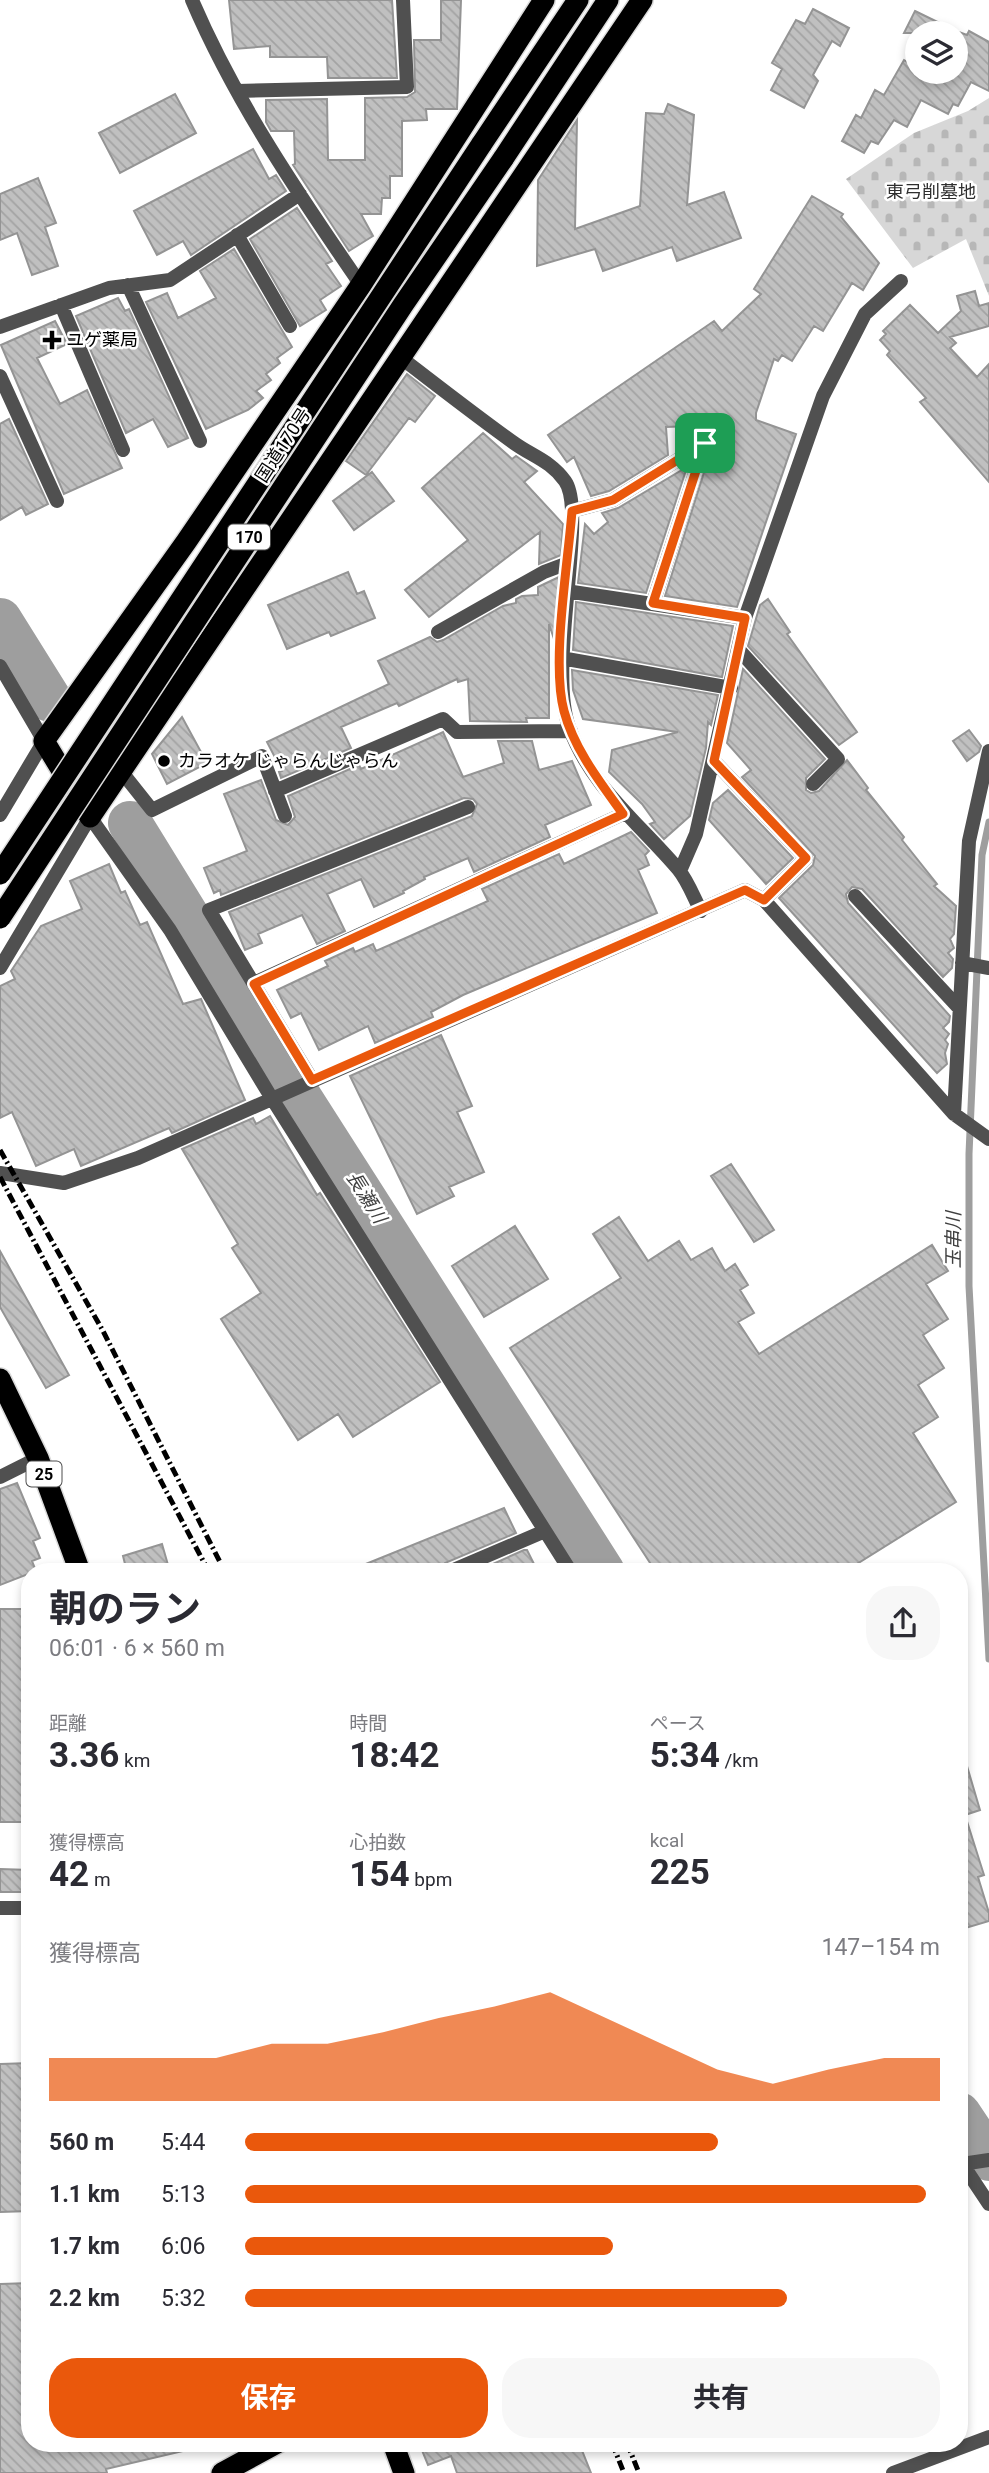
<!DOCTYPE html>
<html lang="ja">
<meta charset="utf-8">
<style>
body{margin:0;font-family:Roboto,"Noto Sans JP",sans-serif;background:#f7f7f7;color:#2b2b33;height:100vh;display:flex;flex-direction:column;font-size:26px;white-space:nowrap}
*{box-sizing:border-box;margin:0}
p{font-size:23px;color:#7c7c81}
.icon{flex:none;width:38px;height:38px;fill:none;stroke:currentColor;stroke-width:2;stroke-linecap:round;stroke-linejoin:round}
.map{position:relative;flex:1;overflow:hidden}
.side{position:absolute;left:21px;top:1563px;width:947px;height:889px;display:flex;flex-direction:column;background:#fff;border-radius:28px;box-shadow:0 4px 10px #0003}
.side>*{flex:none}
.tools{position:absolute;left:905px;top:21px;display:grid;gap:14px}
.tools a{display:grid;place-items:center;width:63px;height:63px;border-radius:50%;background:#fff;box-shadow:0 4px 10px #0003;font-size:35px}
.pin{position:absolute;display:grid;place-items:center;width:60px;height:60px;color:#fff;margin:-30px;border-radius:14px;box-shadow:0 4px 10px #0006}
.round{display:grid;place-items:center;flex:none;width:74px;height:74px;border-radius:28px;background:#f7f7f7}
.head{display:flex;align-items:center;justify-content:space-between;height:119px;padding:0 28px}
h1{font-size:38px;font-weight:700;line-height:52px}
.stats{display:grid;grid-template-columns:repeat(3,1fr);gap:10px;height:119px;padding:7px 28px}
.stats div{display:grid;align-content:center}
.stats b{font-size:35px;font-weight:700}
.stats small{font-size:19px;font-weight:400}
.stats p{font-size:19px}
.chart{height:196px;padding:14px 28px}
.chart p{display:flex;justify-content:space-between}
.chart svg{width:100%;height:126px;margin-top:7px;fill:#ea580c;opacity:.7}
.action{display:flex;gap:14px;margin-top:auto;padding:14px 28px}
.action a{flex:1;height:80px;border-radius:28px;background:#ea580c;color:#fff;font-size:28px;font-weight:700;line-height:80px;text-align:center}
.action a+a{background:#f7f7f7;color:#2b2b33}
ul{padding:0 28px;list-style:none;font-size:23px}
li{display:grid;grid-template-columns:112px 84px 1fr;align-items:center;height:52px}
li i{height:18px;border-radius:9px;background:#ea580c}
.map>svg:first-child{display:block}
.cemetery{fill:url(#cemetery-stones)}
.lines{fill:none;stroke-linecap:round;stroke-linejoin:round}
.stream{stroke:#9e9e9e;stroke-width:7}
.river{stroke:#9e9e9e;stroke-width:44}
.building{fill:url(#building-back-hatch);stroke:#949494;stroke-width:2}
.highway-casing{stroke:#dbdbdb;stroke-width:24}
.street{stroke:#505050;stroke-width:14}
.highway{stroke:#000;stroke-width:21}
.rail{stroke:#000;stroke-width:5;stroke-dasharray:10 3.5 2 3.5;stroke-linecap:butt}
.highway-bridge-casing{stroke:#dbdbdb;stroke-width:24;stroke-linecap:butt}
.highway-bridge{stroke:#000;stroke-width:21}
.route-casing{stroke:#fff;stroke-width:14}
.route{stroke:#ea580c;stroke-width:9}
.poi-dot{fill:#000;stroke:#fff;stroke-width:2.5}
.labels{text-anchor:middle;stroke-width:5;stroke-linejoin:round;paint-order:stroke}
.shield{fill:#fff;stroke:#4c4c4c;stroke-width:2}
.shield-label{font-size:16px;font-weight:bold;fill:#000}
.park-label{font-size:18px;fill:#2e2e2e;stroke:#fff}
.poi-label{font-size:18px;fill:#000;stroke:#fff;text-anchor:start}
.street-label{font-size:18px;fill:#000;stroke:#fff}
.water-label{font-size:19px;font-style:italic;fill:#3f3f3f;stroke:#fff}
</style>
<div class="map">
<svg width="989" height="2473" viewBox="0 0 989 2473">
<defs>
<pattern id="cemetery-stones" width="16" height="16" patternUnits="userSpaceOnUse" patternTransform="scale(1.75)"><rect width="16" height="16" fill="#d7d7d7"/><path d="M2 7V4a2 2 0 0 1 4 0v3zM10 15v-3a2 2 0 0 1 4 0v3z" fill="#b7b7b7"/></pattern>
<pattern id="building-back-hatch" width="6" height="6" patternUnits="userSpaceOnUse" patternTransform="scale(1.75)"><rect width="6" height="6" fill="#c0c0c0"/><path d="M-1 5l2 2M0 0l6 6M5-1l2 2" fill="none" stroke="#a3a3a3"/></pattern>
</defs>
<rect width="100%" height="100%" fill="#fff"/>
<path class="cemetery" d="M989 98V296L966 239 913 268 846 179 914 133 968 111Z"/>
<g class="lines">
<path class="stream" d="M989 822 982 855 969 1154V1286L989 1659"/>
<path class="river" d="M0 620 50 700
M130 823 281 1068 603 1572
M959 2114 989 2159"/>
</g>
<path class="building" d="M229 0H392L397 78H328L327 57H270V46L234 49Z
M441 0H461L457 109H426L427 120 402 121V176H390V198H382L381 214H361L373 236 349 251 293 165 295 164 294 131H271L266 122V100L327 99 328 160H365V98L407 97 415 92 414 40H441Z
M813 9 849 28 840 46 832 41 813 75 818 81 804 108 771 90 782 69 772 63 796 20 805 24Z
M915 11 956 31 967 35 969 31 989 42V91L971 82 958 106 953 104 948 114 921 100 907 127 894 120 878 144 871 141 864 153 842 141 856 115 861 118 875 90 884 95 904 60 917 67V72H926L943 80 948 72H956V33H904Z
M175 94 196 133 120 173 99 133Z
M668 104 694 115 687 205 724 192 741 238 677 261 672 247 603 271 595 249 537 266 538 180 577 120 575 229 640 206 646 113 664 114Z
M253 149 269 179 276 175 286 191 191 255 183 241 157 255 134 211Z
M38 178 56 223 45 227 58 266 32 275 17 233 0 240V194Z
M812 196 843 214 841 217 879 263 863 290 852 283 823 331 814 326 792 361 782 355 778 361 774 359 756 413V420L796 434 737 607 665 596 719 425 666 427 668 455 609 491 591 496 574 457 567 462 548 435 714 321 722 331 761 294 754 289Z
M297 208 332 261 326 264 341 286 320 300 326 310 300 326 250 239Z
M234 249 292 347 277 358 280 363 266 374 271 380 256 391 263 398 248 410 206 429 146 302 167 293 178 318 216 298 200 271Z
M975 291 979 306 989 303V326L950 337 956 343 950 348 977 377 989 364V482L920 402 926 398 887 355 890 351 880 340 886 334 883 331 910 305 938 333 961 311 957 296Z
M118 298 125 311 129 309 188 438 168 447 153 419 126 433 76 316Z
M55 321 67 344 37 358 60 404 87 390 122 468 64 494 1 345Z
M407 374 435 396 415 422 409 418 366 475 346 461Z
M9 419 48 504 26 515 22 507 0 520V424Z
M483 433 512 459 516 456 537 471 524 482 563 524 561 555 539 564 540 532 429 617 405 590 468 540 422 488Z
M687 467 646 593 578 583 585 524 594 534 608 522 602 513 618 508Z
M372 472 394 501 354 530 333 501Z
M348 572 357 594 364 591 375 618 331 636 329 632 287 649 268 605Z
M559 577 554 639 549 624V718H526L527 722 470 721 468 679 458 682 457 679 399 706 397 703 341 727 351 748 281 778 279 772 282 771 267 742 389 684 378 661 430 637 437 642 443 640 503 606 516 603V599L522 596 538 595V587Z
M768 599 790 632 787 634 857 732 839 745 748 646 760 605Z
M576 602 733 626 722 677 573 650Z
M743 669 825 759 806 778V790L811 793 819 791 847 760 868 788 866 790 904 837 902 840 937 884 934 886 956 906 954 934 950 939 954 948 948 953 953 959 952 968 943 977 862 889 852 887 846 894 848 903 950 1016 949 1022 943 1028 949 1034 945 1040 948 1044 945 1053 947 1064 937 1073 779 898 813 865 815 856 742 777 751 770 727 743Z
M572 670 718 695 711 725 708 722 706 748 690 816 664 839 650 824 655 822 642 804 609 772 612 750 678 732 583 719 573 690Z
M182 717 207 763 167 784 152 754Z
M969 730 981 746 979 752 967 761 953 741Z
M443 732 463 777 504 763 498 741H532L539 770 572 761 591 805 545 825 550 837 474 872 468 858 424 877 425 879 403 891 404 893 374 907 361 879 327 894 345 931 317 944 302 915 258 934 262 943 245 950 229 912 472 816 477 804 473 799 464 798 221 895 220 890 214 893 204 868 247 851 224 794 261 780 276 820 288 825 295 817 288 796 359 765 361 769Z
M728 790 793 858 766 884 709 820 713 803Z
M631 832 649 851 645 855 649 865 638 870 657 913 463 995 431 1012 433 1017 375 1043 368 1026 319 1050 301 1013 291 1018 277 990 328 966 325 961 353 948 355 952 373 944 376 951 408 937 488 901 482 889 559 854 564 864Z
M109 864 121 893 125 891 140 925 147 922 183 1004 201 999 245 1100 172 1133 169 1128 81 1166 74 1149 36 1166 12 1112 0 1118V986L15 979 11 971 41 926 82 909 70 881Z
M441 1035 472 1106 457 1112 484 1172 449 1187 454 1196 417 1214 350 1076Z
M270 1116 317 1195 320 1193 440 1382 353 1437 338 1414 298 1440 221 1319 261 1293 232 1248 238 1244 182 1149 253 1118 256 1124Z
M731 1164 774 1230 754 1242 711 1176Z
M619 1217 648 1261 679 1241 691 1260 712 1248 725 1271 735 1264 748 1285 740 1290 754 1313 738 1322 759 1354 932 1245 948 1271 926 1284 948 1319 923 1335 944 1368 918 1385 938 1417 913 1433 956 1502 844 1572H656L510 1348 621 1278 593 1234Z
M515 1226 548 1279 484 1317 452 1266Z
M0 1251 69 1375 46 1388 0 1307Z
M17 1483 40 1538 33 1541 40 1558 32 1561 36 1571 0 1585V1489Z
M504 1508 516 1533 445 1563 439 1572H346Z
M162 1544 170 1572H127L123 1556Z
M524 1550H527L538 1572H475Z
M0 1609H30V1663H25V1710H30V1822H0Z
M959 1756H964L980 1810 965 1815 984 1875 978 1877 989 1913V1921L959 1930Z
M0 1869 30 1870V1892H0Z
M30 2063V2211L0 2212V2064Z
M30 2283V2443H182L183 2451 106 2469 107 2473H0V2284Z
M419 2443H579L591 2473H457L451 2456 428 2465Z"/>
<g class="lines">
<g class="highway-casing">
<path id="highway" d="M544 0 361 285 186 542 44 741 90 817 642 0
M481 145 578 0
M503 159 608 0
M0 1379 38 1458 80 1572
M393 2443 404 2473
M222 2473 277 2443"/>
</g>
<path class="street" d="M192 0C235 101 299 195 361 285
M237 91 407 87 403 0
M237 235 290 326
M128 285 200 441
M61 305 123 450
M0 327 109 288 170 280 300 194
M400 357C438 386 475 415 514 443 532 456 551 461 565 481 588 513 547 666 569 727 591 787 639 823 678 869 688 881 694 898 701 911
M0 376 57 501
M572 511 613 500 705 443 653 603
M566 591 745 618
M438 632 544 572 568 563
M739 650 838 759 813 784
M561 658 731 688
M0 666 44 741 0 815
M714 761 806 858 764 900
M121 771 152 810 262 756 285 816
M275 791 443 719 457 732 571 731
M680 871 696 834 745 618 823 396 865 314 901 281
M855 896 959 1008
M962 963 989 968
M0 968 90 817 170 930 271 1097 571 1572
M254 983 623 814
M312 1080 209 910 468 807
M954 1114 969 841 989 751
M0 1173 64 1183 138 1158 745 890 764 900 954 1114 989 1139
M0 1477 38 1458
M449 1572 545 1531
M0 1908H30
M959 2159 989 2204
M962 2164 989 2160
M893 2473 989 2437"/>
<use href="#highway" class="highway"/>
<path class="rail" d="M0 1150 103 1331 225 1572
M0 1177 209 1572
M612 2443 624 2473
M627 2443 639 2473"/>
<g class="highway-bridge-casing">
<path id="highway-bridge" d="M0 874 481 145
M0 918 403 305 503 159"/>
</g>
<use href="#highway-bridge" class="highway-bridge"/>
</g>
<g class="lines">
<g class="route-casing">
<path id="route" d="M705 443 653 603 745 618 714 761 806 858 764 900 745 890 312 1080 254 984 623 814C600 782 574 749 564 711 551 663 568 564 572 511L613 500Z"/>
</g>
<use href="#route" class="route"/>
</g>
<g class="poi-dot">
<path d="M48.5 329.5h7v7h7v7h-7v7h-7v-7h-7v-7h7z"/>
<circle cx="164" cy="761" r="7"/>
</g>
<g class="labels">
<g class="shield">
<rect x="228" y="524.5" width="42" height="25" rx="5"/>
<rect x="26.5" y="1461.5" width="35" height="25" rx="5"/>
</g>
<g class="shield-label">
<text x="249" y="543">170</text>
<text x="44" y="1480">25</text>
</g>
<g class="park-label">
<text x="931" y="198">東弓削墓地</text>
</g>
<g class="poi-label">
<text x="66" y="346">ユゲ薬局</text>
<text x="178" y="767">カラオケ じゃらんじゃらん</text>
</g>
<g class="street-label">
<text transform="translate(283 445) rotate(-57)" y="6">国道170号</text>
</g>
<g class="water-label">
<text transform="translate(367 1197) rotate(58)" y="7">長瀬川</text>
<text transform="translate(953 1240) rotate(-90)" y="7">玉串川</text>
</g>
</g>
</svg>
<div class="tools">
<a><svg class="icon" aria-label="layers" viewBox="0 0 24 24"><path d="M12 4l9 5-9 5-9-5zM3 14l9 5 9-5"/></svg></a>
</div>
<div class="pin" style="left:705px;top:443px;background:#1e9e55"><svg class="icon" aria-label="arrive" viewBox="0 0 24 24"><path d="M6 21V4h12l-3 4 3 4H6"/></svg></div>
<section class="side">
<div class="head"><div><h1>朝のラン</h1><p>06:01 · 6 × 560 m</p></div><a class="round"><svg class="icon" aria-label="share" viewBox="0 0 24 24"><path d="M12 15V3M7 8l5-5 5 5M5 13v7h14v-7"/></svg></a></div>
<div class="stats">
<div><p>距離</p><b>3.36<small> km</small></b></div>
<div><p>時間</p><b>18:42</b></div>
<div><p>ペース</p><b>5:34<small> /km</small></b></div>
</div>
<div class="stats">
<div><p>獲得標高</p><b>42<small> m</small></b></div>
<div><p>心拍数</p><b>154<small> bpm</small></b></div>
<div><p>kcal</p><b>225</b></div>
</div>
<div class="chart"><p><span>獲得標高</span>147–154 m</p>
<svg viewBox="0 0 160 44" preserveAspectRatio="none"><path d="M0 44V29L10 29L20 29L30 29L40 24L50 24L60 20L70 15L80 11L90 6L100 15L110 24L120 33L130 38L140 33L150 29L160 29V44z"/></svg>
</div>
<ul>
<li><b>560 m</b>5:44<i style="width:68%"></i></li>
<li><b>1.1 km</b>5:13<i style="width:98%"></i></li>
<li><b>1.7 km</b>6:06<i style="width:53%"></i></li>
<li><b>2.2 km</b>5:32<i style="width:78%"></i></li>
</ul>
<div class="action"><a>保存</a><a>共有</a></div>
</section>
</div>
